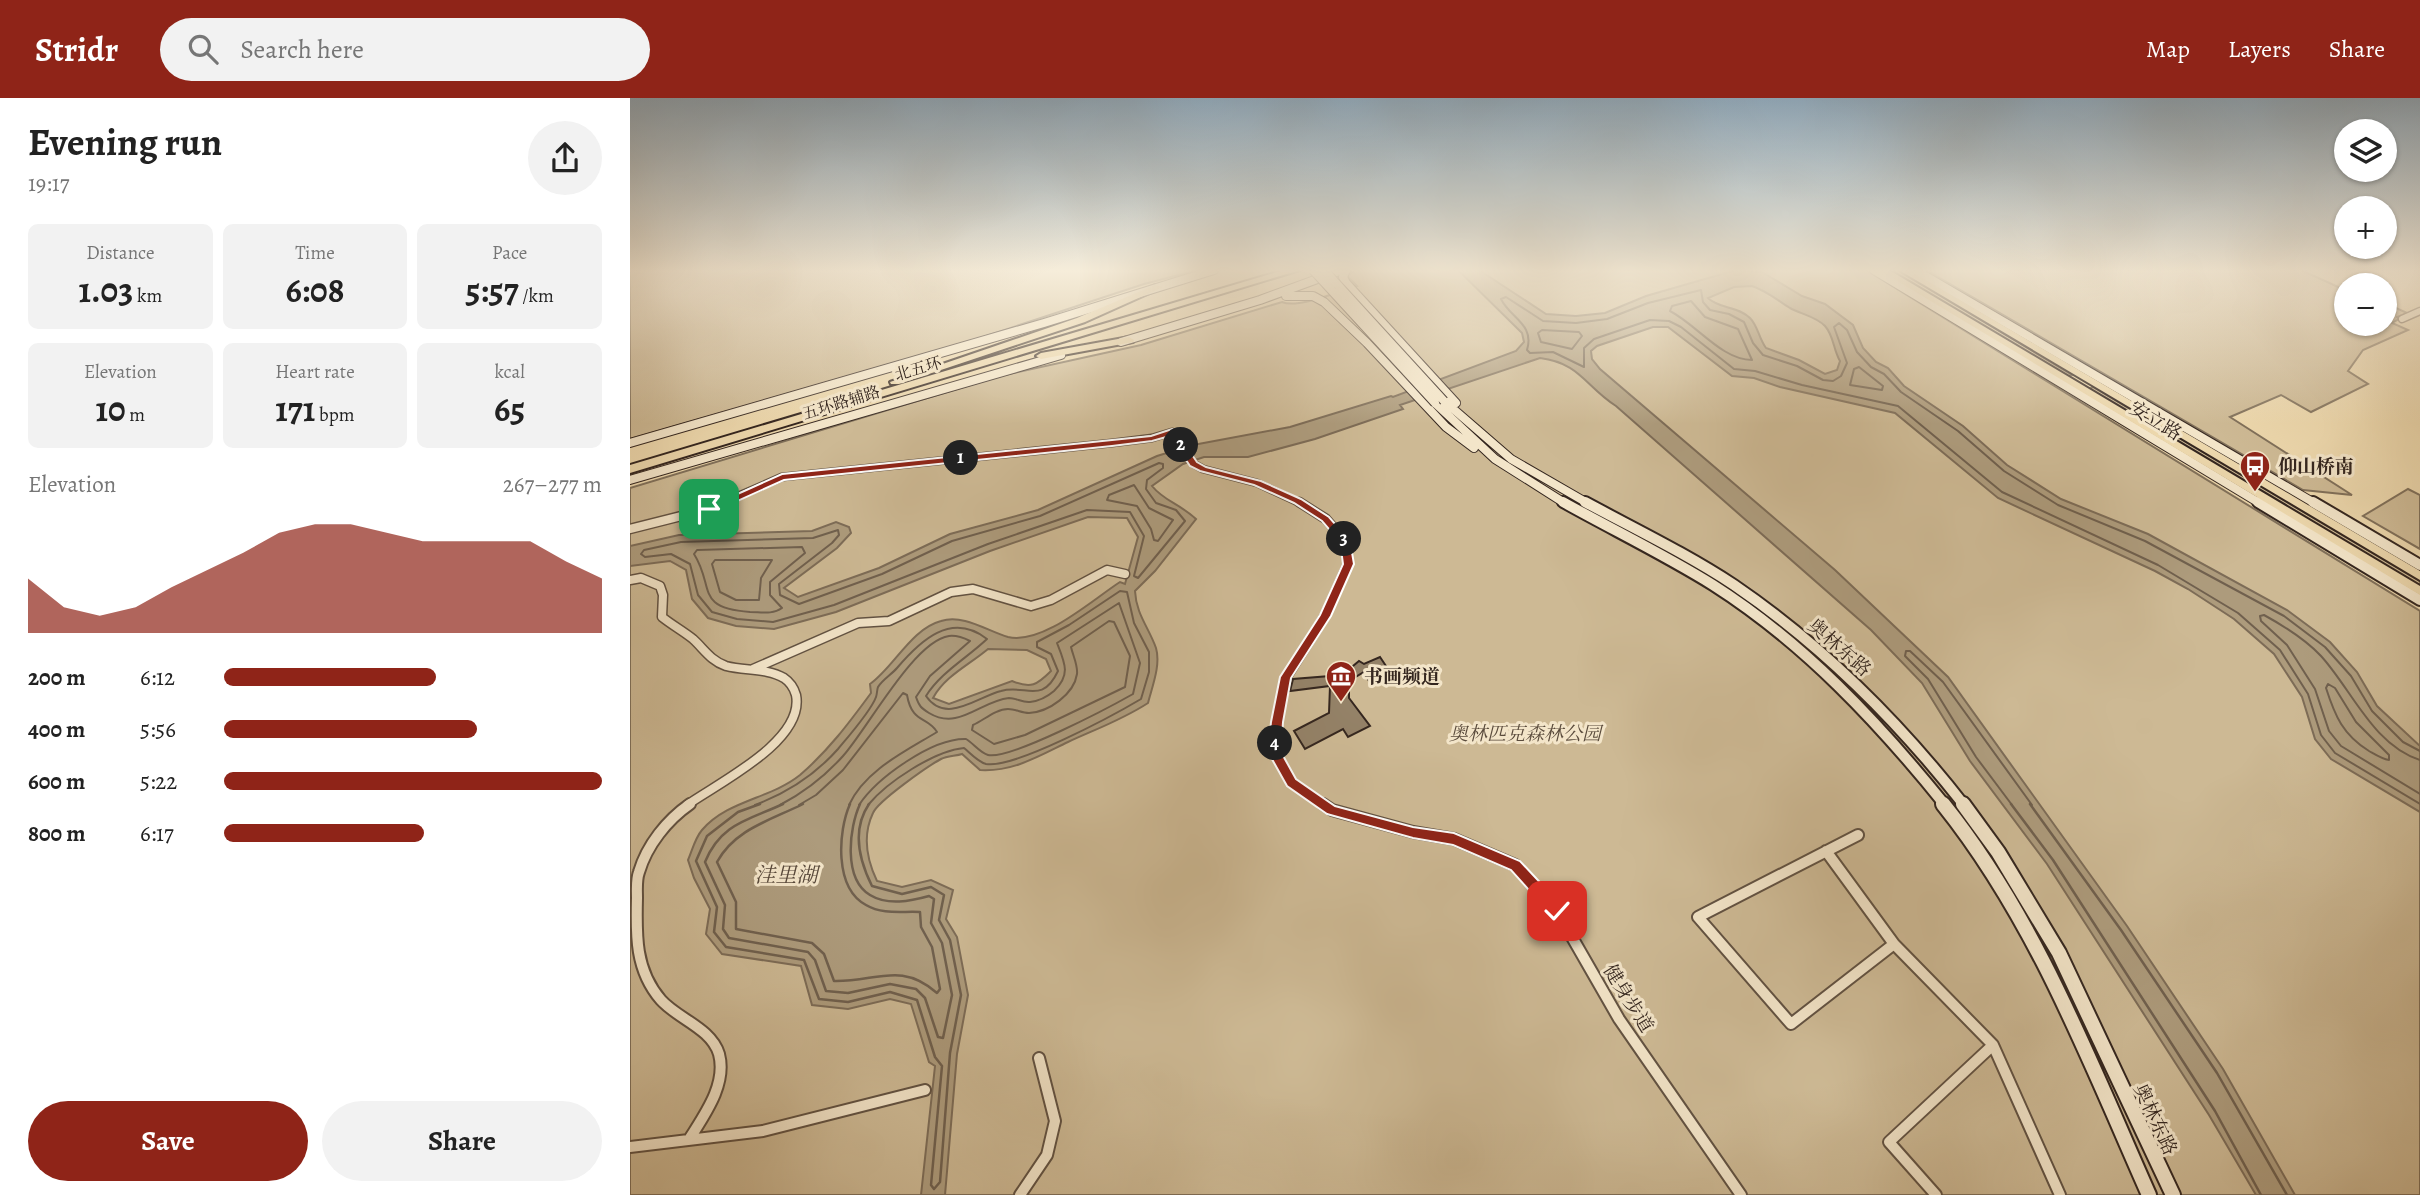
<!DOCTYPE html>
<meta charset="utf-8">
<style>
body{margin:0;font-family:Alegreya,"Noto Serif SC",serif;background:#f2f2f2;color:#222;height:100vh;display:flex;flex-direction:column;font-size:26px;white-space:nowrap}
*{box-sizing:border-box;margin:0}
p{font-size:23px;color:#767676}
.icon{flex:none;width:38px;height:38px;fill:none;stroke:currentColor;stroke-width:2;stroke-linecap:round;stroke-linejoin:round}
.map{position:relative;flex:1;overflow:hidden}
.side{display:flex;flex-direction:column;background:#fff;width:630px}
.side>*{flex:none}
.buttons{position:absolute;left:1704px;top:21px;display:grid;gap:14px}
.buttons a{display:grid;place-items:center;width:63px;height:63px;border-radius:50%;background:#fff;box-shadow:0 2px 5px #0004;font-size:35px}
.pin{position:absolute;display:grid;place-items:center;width:60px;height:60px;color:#fff;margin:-30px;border-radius:14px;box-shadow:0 4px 10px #0006}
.km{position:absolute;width:35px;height:35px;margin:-18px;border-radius:50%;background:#222;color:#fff;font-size:19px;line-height:35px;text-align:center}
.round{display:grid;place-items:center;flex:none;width:74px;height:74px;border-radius:37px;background:#f2f2f2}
.headline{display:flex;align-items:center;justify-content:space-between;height:119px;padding:0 28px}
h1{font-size:38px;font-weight:600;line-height:52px}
.stats{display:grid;grid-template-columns:repeat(3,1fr);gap:10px;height:119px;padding:7px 28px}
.stats div{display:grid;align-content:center;border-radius:10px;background:#f2f2f2;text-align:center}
.stats b{font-size:35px;font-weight:600}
.stats small{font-size:19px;font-weight:400}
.stats p{font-size:19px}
.chart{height:196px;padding:14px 28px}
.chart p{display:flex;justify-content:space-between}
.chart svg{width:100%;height:126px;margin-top:7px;fill:#8f2418;opacity:.7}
.cta{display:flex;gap:14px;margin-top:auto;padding:14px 28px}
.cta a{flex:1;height:80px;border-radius:42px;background:#8f2418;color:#fff;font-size:28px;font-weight:600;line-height:80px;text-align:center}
.cta a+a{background:#f2f2f2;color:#222}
ul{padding:0 28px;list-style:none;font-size:23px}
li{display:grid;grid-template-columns:112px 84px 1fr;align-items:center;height:52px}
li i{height:18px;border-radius:9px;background:#8f2418}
header{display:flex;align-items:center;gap:42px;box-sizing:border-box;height:98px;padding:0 35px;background:#8f2418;color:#fff}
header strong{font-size:33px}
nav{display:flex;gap:38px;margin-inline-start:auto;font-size:24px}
.search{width:490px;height:63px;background:#f2f2f2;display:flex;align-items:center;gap:18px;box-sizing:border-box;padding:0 24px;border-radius:38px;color:#767676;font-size:26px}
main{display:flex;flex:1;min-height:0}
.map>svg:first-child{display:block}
.green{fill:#cdb994;stroke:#80705a;stroke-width:2}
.water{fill:#ad9b7c;stroke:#7d6c57;stroke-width:2;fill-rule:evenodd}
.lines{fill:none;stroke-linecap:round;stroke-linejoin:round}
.shore-far1{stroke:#70604e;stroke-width:2}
.shore{stroke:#70604e;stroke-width:2.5}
.building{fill:#948268;stroke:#34261f;stroke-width:2}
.street-far2-casing{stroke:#625242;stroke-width:9}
.street-far1-casing{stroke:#625242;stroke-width:11}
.street-casing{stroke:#625242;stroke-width:14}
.secondary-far2-casing{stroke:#34261f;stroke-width:10}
.secondary-far1-casing{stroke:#34261f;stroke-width:14}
.secondary-casing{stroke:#34261f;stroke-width:18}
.primary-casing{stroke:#34261f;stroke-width:4}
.highway-casing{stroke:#34261f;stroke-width:4}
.street-far2{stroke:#f3e5c9;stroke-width:6}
.street-far1{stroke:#f3e5c9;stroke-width:8}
.street{stroke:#f3e5c9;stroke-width:10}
.secondary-far2{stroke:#f3e5c9;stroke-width:8}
.secondary-far1{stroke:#f3e5c9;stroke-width:10}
.secondary{stroke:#f3e5c9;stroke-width:14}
.primary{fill:#ecd7ac;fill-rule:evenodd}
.highway{fill:#ecd7ac;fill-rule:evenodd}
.secondary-bridge-casing{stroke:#34261f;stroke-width:10;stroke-linecap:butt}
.secondary-bridge{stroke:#f3e5c9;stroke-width:8}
.route{fill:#8f2418;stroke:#fff;stroke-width:2}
.labels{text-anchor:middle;stroke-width:6;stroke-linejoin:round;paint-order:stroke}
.far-street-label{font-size:16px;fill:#34261f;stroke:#f3e5c9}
.street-label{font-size:19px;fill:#34261f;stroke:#f3e5c9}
.poi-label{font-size:19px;font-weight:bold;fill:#34261f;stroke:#f3e5c9;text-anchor:start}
.park-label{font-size:19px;font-style:italic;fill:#5a4b3c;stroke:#f3e5c9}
.water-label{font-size:21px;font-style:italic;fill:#58493b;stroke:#f3e5c9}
</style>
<header>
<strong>Stridr</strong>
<div class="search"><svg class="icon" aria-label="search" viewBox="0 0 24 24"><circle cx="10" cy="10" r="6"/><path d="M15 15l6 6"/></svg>Search here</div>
<nav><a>Map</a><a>Layers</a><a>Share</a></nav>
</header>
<main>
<section class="side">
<div class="headline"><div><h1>Evening run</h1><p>19:17</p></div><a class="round"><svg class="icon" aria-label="share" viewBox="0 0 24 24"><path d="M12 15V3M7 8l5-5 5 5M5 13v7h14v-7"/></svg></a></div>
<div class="stats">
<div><p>Distance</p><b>1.03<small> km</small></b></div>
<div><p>Time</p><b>6:08</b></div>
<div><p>Pace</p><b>5:57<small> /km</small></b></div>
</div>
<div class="stats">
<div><p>Elevation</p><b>10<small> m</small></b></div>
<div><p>Heart rate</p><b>171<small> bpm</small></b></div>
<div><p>kcal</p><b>65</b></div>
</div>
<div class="chart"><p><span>Elevation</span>267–277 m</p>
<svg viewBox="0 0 160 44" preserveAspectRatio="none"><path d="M0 44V25L10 35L20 38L30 35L40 28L50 22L60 16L70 9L80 6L90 6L100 9L110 12L120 12L130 12L140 12L150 19L160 25V44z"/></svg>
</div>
<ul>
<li><b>200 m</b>6:12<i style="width:56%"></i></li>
<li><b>400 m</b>5:56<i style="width:67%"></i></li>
<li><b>600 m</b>5:22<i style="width:100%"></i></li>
<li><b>800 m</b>6:17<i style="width:53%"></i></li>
</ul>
<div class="cta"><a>Save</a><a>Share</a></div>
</section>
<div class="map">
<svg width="1790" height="1097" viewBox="0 0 1790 1097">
<rect width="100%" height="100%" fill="#ecd7ac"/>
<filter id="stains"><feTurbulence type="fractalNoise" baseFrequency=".00286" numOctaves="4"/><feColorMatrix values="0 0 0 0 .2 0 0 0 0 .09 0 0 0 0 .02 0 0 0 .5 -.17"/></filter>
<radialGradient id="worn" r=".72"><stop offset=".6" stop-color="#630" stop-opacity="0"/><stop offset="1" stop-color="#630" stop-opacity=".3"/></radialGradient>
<path class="green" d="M0 172H568L514 186 344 242 0 341Z
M725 172H1236L1790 513V1097H0V390L370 278 511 247 652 204C668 211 709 193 727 188L717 178Z
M1259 172H1269L1442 277 1435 279Z
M1296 172H1671L1717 193V226H1755V209H1764L1777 215 1767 219 1769 221 1762 225 1778 232 1733 252 1718 273 1738 286 1681 314 1651 297 1600 319 1722 397 1673 392Z
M1463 289 1790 483V492L1458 292Z
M1778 391 1790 397V451L1733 418Z"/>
<path class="water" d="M828 172H849L916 216 946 218 975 215 1016 198 1106 172 1132 174 1172 198 1195 206 1223 227 1233 250 1246 264 1258 270 1274 288 1333 328 1377 367 1431 401 1518 436 1657 512 1700 544 1727 574 1747 608 1790 648V714L1701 661 1685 641 1672 599 1644 556 1604 521 1558 491 1525 473 1368 400 1265 315 1150 289 1124 280 1102 278 1038 229H1023L967 248 961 253 962 261 970 271 1205 472 1318 579 1497 828 1593 971 1665 1097H1626L1579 1017 1417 766 1340 663 1292 585 1241 532 986 308C955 288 950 265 910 260L770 307 773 311 685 341 618 359H574L553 366 522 388C534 403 550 406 566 421L525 473 505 493C506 516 519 530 526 550 531 567 522 589 518 605 492 622 466 631 438 644 409 658 383 674 350 672L332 656C326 658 317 658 311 661 298 668 248 703 243 715 232 738 237 762 247 783L272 789 301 782 323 792 316 821 327 839 338 897 327 956 315 1097H291L305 968 299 964 281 906 260 901 218 911 182 907 171 868 92 856 76 836 80 811 64 780 58 762C62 753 65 740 72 732 98 702 140 701 170 677 198 653 219 625 241 595L240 586C264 569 281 531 311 523 334 516 357 533 378 539 413 547 462 502 490 484L495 486 508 439 497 420 458 419 360 453 206 514 144 531 106 528 78 520 62 501 56 472 40 463 0 468V448L49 437 182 433 206 424 219 429 221 435 207 450 154 490 168 499 249 470 320 436 408 412 527 358 563 347 660 329 761 298 763 299 886 253 894 244 892 235ZM1122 188C1137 193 1147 202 1160 210 1171 216 1187 219 1195 228 1204 238 1203 251 1210 263L1207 272 1195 276 1169 262 1136 250C1129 241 1128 228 1120 220 1108 208 1089 211 1078 200L1104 189ZM358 551 397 552 416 561 421 573C407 587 401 591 382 583L319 606 303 600C315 578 339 567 358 551Z"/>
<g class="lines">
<path class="shore-far1" d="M1061 203 1075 219 1108 231 1122 262C1092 262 1067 227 1040 213L1042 208Z
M912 232 949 234 952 238 942 251 911 244 908 235Z
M1229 269 1253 288 1252 292 1220 287 1224 271Z
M529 365 533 366V370L517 382 516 391 526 405 546 412 555 423 508 480 504 478 514 438 500 414 457 412 358 446 204 507 143 524 107 521 82 514 68 497 60 466 41 456 15 459 11 456 14 452 51 444 183 440 208 432 209 437 202 445 149 486 150 497 169 506 252 476 322 443 410 418Z
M504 387 519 410 543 422 528 443 524 442 521 431 507 408 477 402 479 397Z
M172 449 175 455 140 484V497L152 510C142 517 131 514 120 514 64 510 85 489 64 456L67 452Z
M85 462H142L131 480 129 502H106L90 494 82 466Z
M479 523 484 524 500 558 495 589 395 637 364 646 342 632 343 627C354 622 366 611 378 611 385 611 392 615 399 615 419 614 444 596 447 576 448 567 443 558 441 549Z
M1698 586 1705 590 1726 624 1759 657V662C1752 661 1746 657 1739 653 1713 637 1705 618 1696 590Z
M1790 653 1773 644 1742 613 1721 578 1695 549 1654 518 1515 443 1428 407 1374 373 1328 333 1271 294 1254 276 1241 269 1227 254 1217 232 1209 225 1204 229 1217 265 1211 278 1203 283 1193 282 1167 268 1133 257 1123 245 1114 224 1099 216 1080 212 1073 204 1071 192 1018 205 977 221 946 225 913 223 876 199 871 201C880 220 905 226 897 252L900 255 923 254 954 269V250L964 241 1020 222 1039 223 1051 229 1104 271 1125 273 1172 287 1268 308 1372 394 1528 467 1608 515 1650 552 1678 596 1691 637 1705 655 1790 706
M1790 662C1743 647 1722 592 1691 558 1675 541 1654 528 1634 517L1630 518 1631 523 1657 547 1685 591 1699 633 1711 648 1790 696
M125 707C157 695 185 677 208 651 218 639 241 613 246 599 247 597 247 591 248 589 252 582 262 576 267 570 290 543 321 513 357 541 337 560 310 575 296 598 316 627 347 599 371 593 396 586 412 607 428 573L421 556 407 549V544L439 527 490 493 497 494 504 525 519 554V574L511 601C484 617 384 671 356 666 348 664 340 655 334 650 304 653 257 684 238 707
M150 707C173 695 196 677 213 658 238 630 284 543 319 538 327 537 334 540 340 543L300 578 286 599C289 608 291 610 299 615 329 633 350 603 379 600 386 600 393 605 400 604 409 603 417 599 424 593 441 577 435 565 427 545L489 505 510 565 503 596C480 609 380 662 358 657 350 655 343 645 336 641 302 640 247 680 229 707
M169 707 186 697 213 672 273 595 277 597C282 626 298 618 307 634 276 653 235 672 219 707
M1382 707 1346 659 1298 581 1275 558 1276 553H1280L1313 584 1402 707"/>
<path class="shore" d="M130 706 108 714 77 738 66 763 87 809 84 834 96 849 174 862 189 901 218 904 260 894 287 902 305 959 312 968 301 1087 304 1091 310 1084 320 955 331 897 320 842 309 822 314 797 301 789 272 796 242 788C229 762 222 731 239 706
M153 706C119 722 91 725 75 764L95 807 93 831 99 840 178 854 185 862 196 893 218 895 260 886 286 891 295 900 308 939 313 940 322 897 312 845 301 825 304 801 299 798C281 803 258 808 240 797 213 781 219 730 230 706
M173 706C141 722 105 731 87 764L106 804V831L182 845 194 856 204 883C246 884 271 863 307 895L310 891 302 849 291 829 290 814C272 813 253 817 236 807 204 790 208 733 220 706
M1381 706 1423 762 1585 1013 1631 1097
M1400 706 1491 832 1587 975 1657 1097"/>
</g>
<path class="building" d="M750 559 760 574 739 583 734 574 719 583V600L740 628 718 639 713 631 675 651 664 633 699 615 700 588 660 593 663 581 700 578 705 574 711 578 729 563 734 566Z"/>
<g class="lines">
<g class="street-far2-casing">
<path id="street-far2" d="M1772 221 1790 213
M90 406 152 379 482 345 522 340 542 334 564 366 573 371 627 385 672 406"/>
</g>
<g class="street-far1-casing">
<path id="street-far1" d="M669 404 696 421 715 443 718 466 695 518 656 580 647 624 645 655 662 685 695 707
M0 431 79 411 94 404
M0 482 11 480 30 488 33 497 32 519C42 527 53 533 63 541 74 551 81 563 96 568 115 573 137 570 154 580 160 584 164 590 166 597 175 643 88 685 57 707
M123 571 228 525 259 523 321 494 343 491 401 508 421 502 477 472 495 476"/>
</g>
<g class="street-casing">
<path id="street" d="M60 706C37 722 17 747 9 774 6 782 7 791 7 800 6 837 5 872 31 902 48 921 81 930 89 956 97 986 75 1016 60 1040
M693 706 702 712 783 734 824 741 885 767 927 813 989 921 1111 1097
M1228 737 1068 819 1161 926 1264 846 1363 947 1259 1044 1306 1097
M1196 753 1264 846
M1363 947 1430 1097
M0 1049 133 1033 295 992
M390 1097 417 1057 425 1023 409 960"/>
</g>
<g class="secondary-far2-casing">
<path id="secondary-far2" d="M716 172 713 179 716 185 826 305
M1244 172 1631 406
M1285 172 1686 406
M656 198H683L694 204 737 245 816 329 844 350
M491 244 630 202 712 172
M814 303 881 361 959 406
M805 305 865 361 936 406
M0 345 414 225 584 172
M0 382 431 257"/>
</g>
<g class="secondary-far1-casing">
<path id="secondary-far1" d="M933 404C983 432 1035 457 1083 487 1174 545 1248 624 1315 707
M955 404C1005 431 1057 456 1104 487 1192 547 1269 624 1334 707
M1628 404 1790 502
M1683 404 1790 467"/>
</g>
<g class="secondary-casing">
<path id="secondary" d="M1313 706C1406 822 1459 962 1519 1097
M1333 706 1368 754 1429 855 1543 1097"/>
</g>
<g class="primary-casing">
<path id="primary" d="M1249 172H1259L1790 488V497Z
M1269 172H1279L1790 473V482Z"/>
</g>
<g class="highway-casing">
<path id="highway" d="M654 172H670L0 375V367Z
M525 187 533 189 455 224 269 286H261L260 284 447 220Z
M499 239 504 242 503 244 411 261 406 258 411 255Z"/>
</g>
<use href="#street-far2" class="street-far2"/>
<use href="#street-far1" class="street-far1"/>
<use href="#street" class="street"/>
<use href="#secondary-far2" class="secondary-far2"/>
<use href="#secondary-far1" class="secondary-far1"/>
<use href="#secondary" class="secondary"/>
<use href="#primary" class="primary"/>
<use href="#highway" class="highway"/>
<g class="secondary-bridge-casing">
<path id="secondary-bridge" d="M683 172 805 305
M694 172 814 303"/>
</g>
<use href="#secondary-bridge" class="secondary-bridge"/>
</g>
<linearGradient id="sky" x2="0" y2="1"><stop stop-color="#90aabd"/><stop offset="0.53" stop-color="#f6edda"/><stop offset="1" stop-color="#f6edda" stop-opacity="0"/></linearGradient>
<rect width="1790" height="326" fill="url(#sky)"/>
<path class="route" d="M542 331 545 332 567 364 576 369 631 383 671 401 699 419 720 443 724 466 701 518 661 580 653 624 651 654 666 681 705 708 783 729 824 735 890 763 932 808V818H922L881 772 823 747 783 740 697 716 657 688 638 654 641 624 650 579 690 517 713 466 710 444 692 423 664 405 624 387 570 373 560 368 540 338 522 343 482 348 154 382 83 414 74 411 152 376 482 342 521 338Z"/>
<defs>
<g id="bus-pin" transform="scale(1.575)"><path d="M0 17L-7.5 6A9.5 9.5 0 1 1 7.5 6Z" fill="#8f2418" stroke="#f3e5c9"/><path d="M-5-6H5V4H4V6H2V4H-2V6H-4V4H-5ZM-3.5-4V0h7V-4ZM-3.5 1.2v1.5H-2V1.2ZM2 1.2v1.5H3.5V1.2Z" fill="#fff"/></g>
<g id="museum-pin" transform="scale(1.575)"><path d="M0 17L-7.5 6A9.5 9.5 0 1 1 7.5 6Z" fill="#8f2418" stroke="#f3e5c9"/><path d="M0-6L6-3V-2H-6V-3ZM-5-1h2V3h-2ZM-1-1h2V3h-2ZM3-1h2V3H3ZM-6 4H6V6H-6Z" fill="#fff"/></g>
</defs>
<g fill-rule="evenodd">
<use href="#bus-pin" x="1625" y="368"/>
<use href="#museum-pin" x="711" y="578"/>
</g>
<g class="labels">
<g class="far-street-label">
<text transform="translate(288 270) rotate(-16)" y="6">北五环</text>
<text transform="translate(211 304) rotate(-17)" y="6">五环路辅路</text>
</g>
<g class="street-label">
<text transform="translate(1526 322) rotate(31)" y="7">安立路</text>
<text transform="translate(1210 549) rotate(41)" y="7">奥林东路</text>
<text transform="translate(999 900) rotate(58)" y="7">健身步道</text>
<text transform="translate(1526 1021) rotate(65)" y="7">奥林东路</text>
</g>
<g class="poi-label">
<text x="1648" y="375">仰山桥南</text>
<text x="734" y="585">书画频道</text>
</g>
<g class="park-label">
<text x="895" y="642">奥林匹克森林公园</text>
</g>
<g class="water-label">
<text x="156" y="784">洼里湖</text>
</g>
</g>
<rect width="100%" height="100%" filter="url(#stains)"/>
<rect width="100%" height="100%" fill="url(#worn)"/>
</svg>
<div class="buttons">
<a><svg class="icon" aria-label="layers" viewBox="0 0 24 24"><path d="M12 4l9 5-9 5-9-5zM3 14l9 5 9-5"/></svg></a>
<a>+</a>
<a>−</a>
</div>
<div class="pin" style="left:79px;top:411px;background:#1e9e55"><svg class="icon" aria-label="arrive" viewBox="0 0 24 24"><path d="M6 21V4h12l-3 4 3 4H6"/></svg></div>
<div class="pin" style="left:927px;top:813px;background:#d93025"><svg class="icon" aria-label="check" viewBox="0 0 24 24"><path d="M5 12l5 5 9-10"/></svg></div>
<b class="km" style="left:331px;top:360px">1</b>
<b class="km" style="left:551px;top:347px">2</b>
<b class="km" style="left:714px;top:441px">3</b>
<b class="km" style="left:645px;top:645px">4</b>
</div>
</main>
